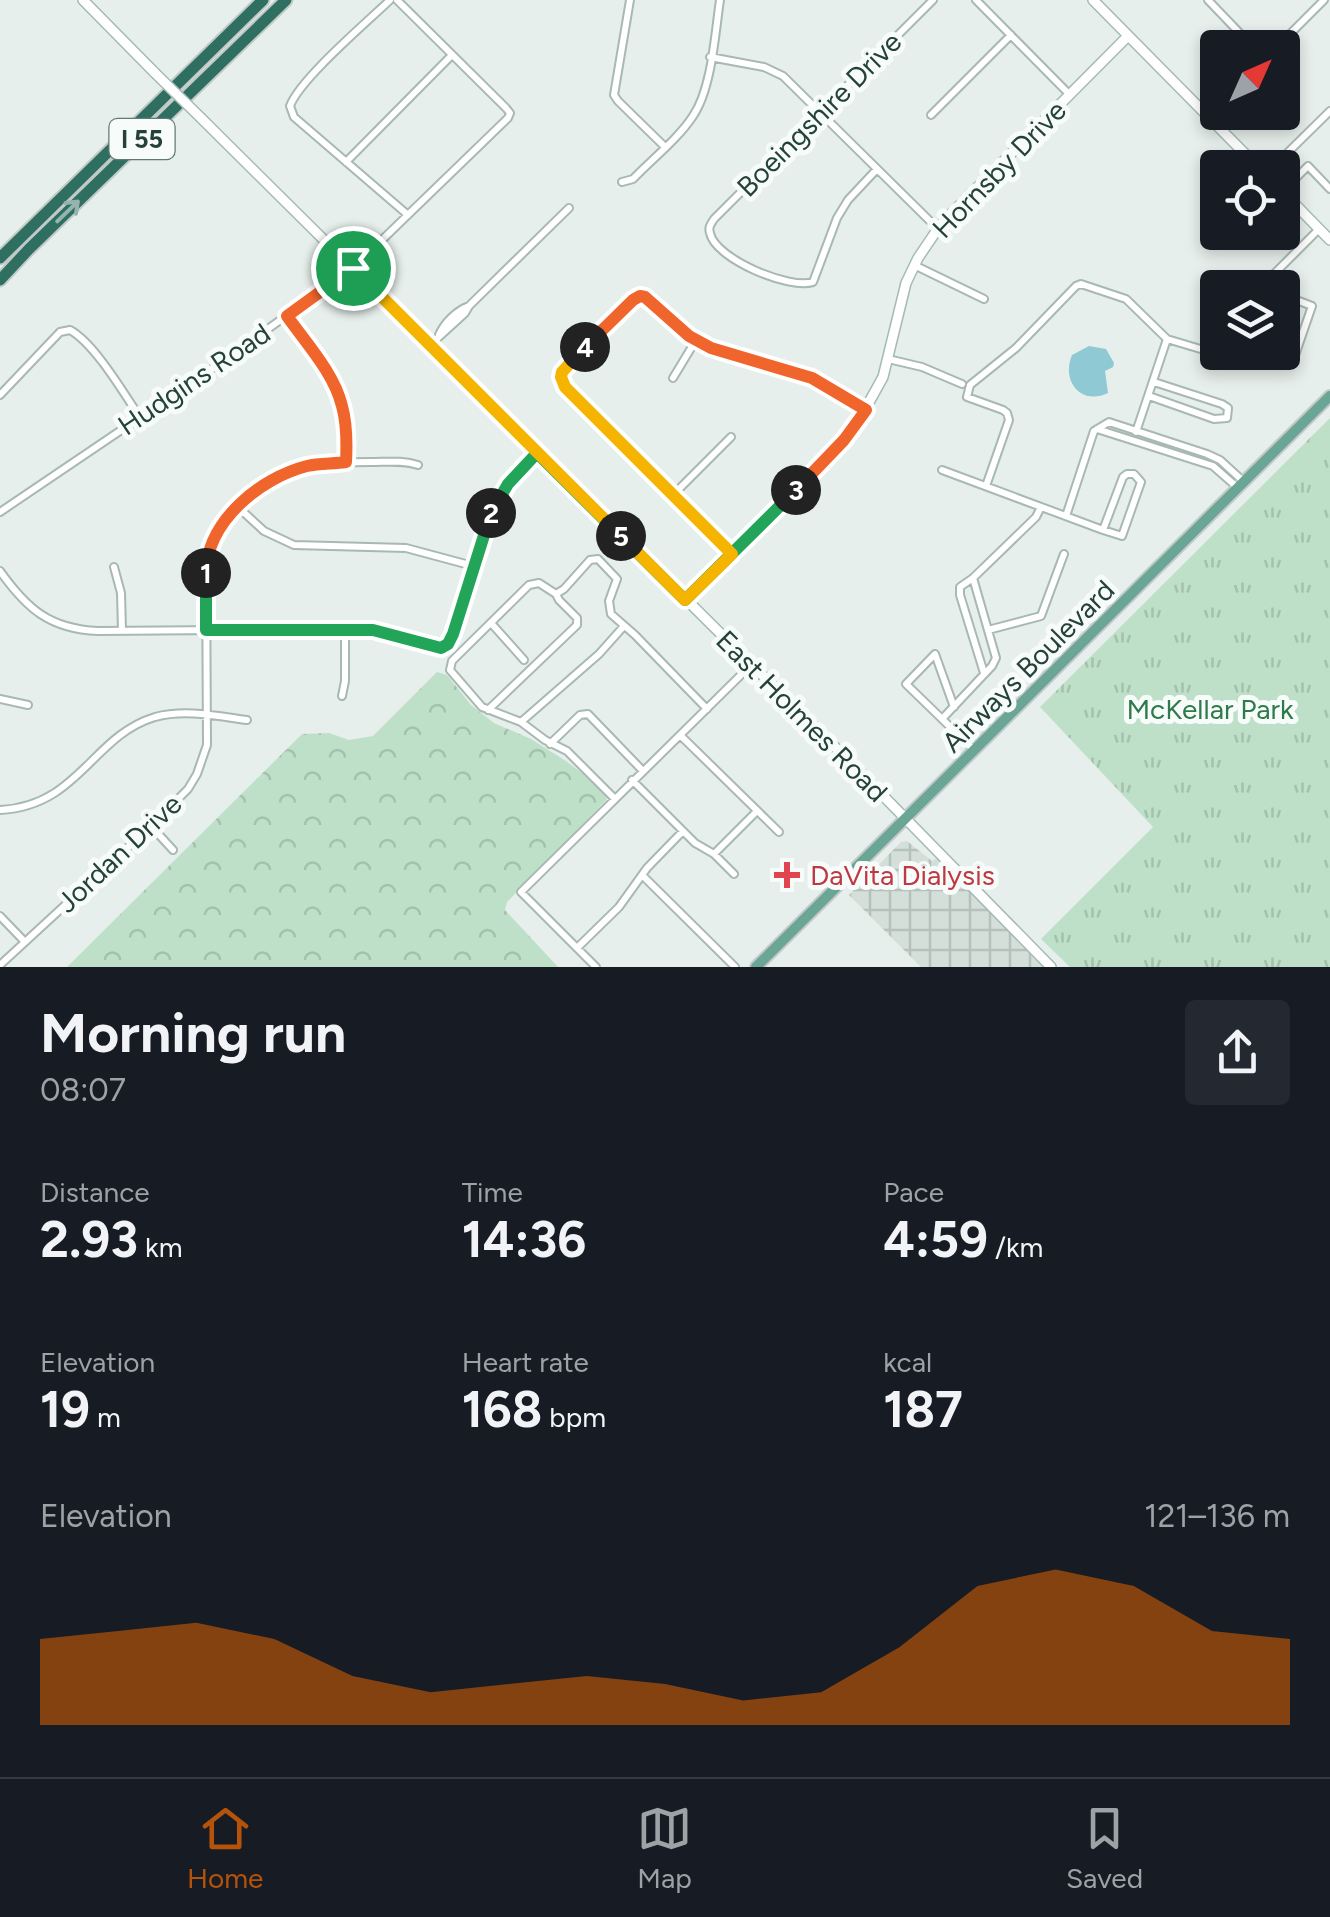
<!DOCTYPE html>
<meta charset="utf-8">
<style>
body{margin:0;font-family:Figtree,sans-serif;background:#242831;color:#f1f3f6;height:100vh;display:flex;flex-direction:column;font-size:38px;white-space:nowrap}
*{box-sizing:border-box;margin:0}
p{font-size:32px;color:#9ea1a6}
.icon{flex:none;width:55px;height:55px;fill:none;stroke:currentColor;stroke-width:2;stroke-linecap:round;stroke-linejoin:round}
.map{position:relative;height:967px;overflow:hidden}
.details{display:flex;flex-direction:column;background:#171b24;flex:1}
.details>*{flex:none}
.needle{width:65px;rotate:45deg}
.buttons{position:absolute;left:1200px;top:30px;display:grid;gap:20px}
.buttons a{display:grid;place-items:center;width:100px;height:100px;border-radius:10px;background:#171b24;box-shadow:0 5px 15px #0003;font-size:50px}
.pin{position:absolute;display:grid;place-items:center;width:85px;height:85px;color:#fff;margin:-42px;border:5px solid #fff;border-radius:50%;box-shadow:0 2px 10px #0007}
.km{position:absolute;width:50px;height:50px;margin:-25px;border-radius:50%;background:#222;color:#fff;font-size:28px;line-height:50px;text-align:center}
.round{display:grid;place-items:center;flex:none;width:105px;height:105px;border-radius:10px;background:#242831}
.headline{display:flex;align-items:center;justify-content:space-between;height:170px;padding:0 40px}
h1{font-size:55px;font-weight:700;line-height:75px}
.stats{display:grid;grid-template-columns:repeat(3,1fr);gap:15px;height:170px;padding:10px 40px}
.stats div{display:grid;align-content:center}
.stats b{font-size:50px;font-weight:700}
.stats small{font-size:28px;font-weight:400}
.stats p{font-size:28px}
.chart{height:280px;padding:20px 40px}
.chart p{display:flex;justify-content:space-between}
.chart svg{width:100%;height:180px;margin-top:10px;fill:#b45309;opacity:.7}
.tab-bar{display:flex;justify-content:space-around;align-items:center;height:140px;border-top:2px solid #363941;background:#171b24;font-size:28px;color:#9ea1a6}
.tab-bar a{display:grid;justify-items:center;gap:5px}
.tab-bar .active{color:#b45309}
.map>svg:first-child{display:block}
.industrial{fill:url(#industrial-grid)}
.grass{fill:url(#grass-tufts)}
.forest{fill:url(#forest-crowns)}
.water{fill:#8ec9d4}
.lines{fill:none;stroke-linecap:round;stroke-linejoin:round}
.street-casing{stroke:#a8b8b2;stroke-width:10}
.secondary-casing{stroke:#a4bbb3;stroke-width:12}
.primary-casing{stroke:#c2cac8;stroke-width:14}
.highway-casing{stroke:#c2cac8;stroke-width:15}
.street{stroke:#fff;stroke-width:6}
.secondary{stroke:#fff;stroke-width:9}
.primary{stroke:#6aa596;stroke-width:10}
.highway{stroke:#2f6f62;stroke-width:11}
.secondary-bridge-casing{stroke:#a4bbb3;stroke-width:12;stroke-linecap:butt}
.secondary-bridge{stroke:#fff;stroke-width:9}
.oneway{stroke:#93b5ae}
.split-1-casing{stroke:#fff;stroke-width:20}
.split-2-casing{stroke:#fff;stroke-width:20}
.split-3-casing{stroke:#fff;stroke-width:20}
.split-4-casing{stroke:#fff;stroke-width:20}
.split-5-casing{stroke:#fff;stroke-width:20}
.split-6-casing{stroke:#fff;stroke-width:20}
.split-1{stroke:#f0652b;stroke-width:12}
.split-2{stroke:#22a559;stroke-width:12}
.split-3{stroke:#22a559;stroke-width:12}
.split-4{stroke:#f0652b;stroke-width:12}
.split-5{stroke:#f5b400;stroke-width:12}
.split-6{stroke:#f5b400;stroke-width:12}
.health-dot{fill:#e0444e;stroke:#f7fbf9;stroke-width:4}
.labels{text-anchor:middle;stroke-width:10;stroke-linejoin:round;paint-order:stroke}
.shield{fill:#f7fbf9;stroke:#637a73;stroke-width:2.5}
.shield-label{font-size:25px;font-weight:bold;fill:#24423a}
.street-label{font-size:28px;fill:#24423a;stroke:#f7fbf9}
.park-label{font-size:28px;fill:#2d7a4b;stroke:#f7fbf9}
.health-label{font-size:28px;fill:#be3a42;stroke:#f7fbf9;text-anchor:start}
</style>
<div class="map">
<svg width="1330" height="967" viewBox="0 0 1330 967">
<defs>
<pattern id="industrial-grid" width="8" height="8" patternUnits="userSpaceOnUse" patternTransform="scale(2.5)"><rect width="8" height="8" fill="#d4dfda"/><path d="M0 4h8M4 0v8" fill="none" stroke="#b6c1bc"/></pattern>
<pattern id="grass-tufts" width="24" height="20" patternUnits="userSpaceOnUse" patternTransform="scale(2.5)"><rect width="24" height="20" fill="#bfe0c8"/><path d="M3 7l-1-3M5 7V3M7 7l1-3M15 17l-1-3M17 17v-4M19 17l1-3" fill="none" stroke="#a4c1ad"/></pattern>
<pattern id="forest-crowns" width="20" height="18" patternUnits="userSpaceOnUse" patternTransform="scale(2.5)"><rect width="20" height="18" fill="#bfe0c8"/><path d="M2 6a3 3 0 1 1 6 0M12 15a3 3 0 1 1 6 0" fill="none" stroke="#a4c1ad"/></pattern>
</defs>
<rect width="100%" height="100%" fill="#e6efeb"/>
<path class="industrial" d="M907 841 932 861 938 857 1046 967H921L849 895 901 842Z"/>
<path class="grass" d="M1330 418V967H1070L1041 939 1153 827 1040 707Z"/>
<path class="forest" d="M437 672 447 675 471 705 494 723 531 739 566 761 598 785 607 799 507 902 505 910 558 967H67L302 734 329 733 349 740 373 736Z"/>
<path class="water" d="M1089 346 1106 349 1114 363 1113 367 1105 371 1108 393C1081 406 1061 381 1072 355Z"/>
<g class="lines">
<g class="street-casing">
<path id="street" d="M390 0C366 23 300 79 290 106L294 117 408 215
M630 0 614 95 618 101 664 146
M976 0 1070 95
M1208 0 1254 48
M1276 48 1324 0
M710 57 764 67 783 76 938 229
M931 115 1011 35
M1216 125 1228 112
M346 162 452 55
M1272 168 1330 111
M877 169 848 200 837 218 813 282C790 290 715 259 710 233 708 227 711 224 714 219L933 0
M622 182 633 179C652 159 678 139 693 116 712 88 715 33 720 0
M1283 191 1308 166 1330 189
M914 265 984 299
M1260 288 1319 229
M287 315C306 343 334 373 342 406 347 424 347 443 347 462
M439 335C444 323 456 311 469 306
M430 345 465 313 469 306 569 208
M1253 352 1277 359 1279 352
M888 359 922 367 962 384
M1277 359 1292 364 1312 306 1299 301 1294 306 1282 341
M673 378 696 340
M0 395 60 332 70 330C94 343 123 392 139 416
M1149 396 1214 419 1227 418 1228 408 1222 404 1154 382
M1097 429 1213 466 1238 488
M1136 432 1167 339
M942 470 1103 530 1122 536 1141 482 1134 474H1127L1123 477 1103 530
M986 486 1009 420 1007 413 1003 410 967 397 970 385 1016 348 1076 286 1081 284 1126 299 1167 339 1224 356 1231 352
M673 495 731 437
M238 507 264 531 294 545 406 548 473 566
M0 512 216 366 353 268 508 118 510 113 506 108 397 0
M1066 516 1094 431 1109 422 1207 454 1220 460 1244 482
M731 554 565 387 561 377 568 364 633 301 639 297H645L684 331 711 349 812 379 866 409
M114 567 121 593 122 631
M0 571C27 609 50 629 98 631L368 629 441 648 448 644 453 634 492 512 509 483 537 453
M973 578 960 587V595L984 673
M491 623 524 660
M988 630 1041 616 1064 554
M342 696 345 681V629
M0 699 28 705
M954 707 935 654 906 684 974 750
M488 710 577 625V618L559 600 556 594
M942 719 992 666 996 658 973 578 1036 517 1041 507
M521 722 599 654 624 626
M680 735 779 832
M550 744 580 715 588 714 642 770
M632 780 695 843 714 854 734 874
M614 798 567 751 545 740 521 722 482 707 450 670 452 661 529 585 539 583 556 594 564 589 590 560 598 559 617 579 609 601 611 614 635 635 707 709
M0 810C79 806 92 736 155 717 185 709 217 716 247 720
M151 826 173 850
M714 854 757 811
M642 875 735 967
M0 916 25 942
M577 948 619 907 647 868 683 831
M0 965 151 826 188 789 197 774 207 745 206 564C215 516 262 477 309 466 329 462 351 462 371 462 387 462 403 460 418 465
M596 967 521 892 751 665"/>
</g>
<g class="secondary-casing">
<path id="secondary" d="M83 0 155 73
M1093 0 1259 168
M201 118 854 766 1051 967
M1282 191 1330 240
M685 600 825 461 857 424 883 377 906 283 918 258 941 224 1128 36"/>
</g>
<g class="primary-casing">
<path id="primary" d="M756 967 1330 396"/>
</g>
<g class="highway-casing">
<path id="highway" d="M0 258 263 0
M0 280 29 249 286 0"/>
</g>
<use href="#street" class="street"/>
<use href="#secondary" class="secondary"/>
<use href="#primary" class="primary"/>
<use href="#highway" class="highway"/>
<g class="secondary-bridge-casing">
<path id="secondary-bridge" d="M155 73 201 118"/>
</g>
<use href="#secondary-bridge" class="secondary-bridge"/>
</g>
<defs><path id="oneway-shaft" d="M-6 0H5M1.5-3L5.5 0L1.5 3" fill="none" stroke-width="1.6" stroke-linecap="round" stroke-linejoin="round" transform="scale(2.5)"/></defs>
<use class="oneway" href="#oneway-shaft" transform="translate(68 211) rotate(-44)"/>
<g class="lines">
<g class="split-1-casing">
<path id="split-1" d="M206 573C207 521 260 478 307 466 320 463 334 464 346 462 347 443 347 424 342 406 334 373 306 343 287 316L353 268"/>
</g>
<g class="split-2-casing">
<path id="split-2" d="M206 573V630H373L441 648 448 644 453 634 491 513"/>
</g>
<g class="split-3-casing">
<path id="split-3" d="M491 513 508 484 537 453 685 600 796 490"/>
</g>
<g class="split-4-casing">
<path id="split-4" d="M585 347 633 300 640 296 645 297 689 336 711 348 812 378 866 410 844 440 796 490"/>
</g>
<g class="split-5-casing">
<path id="split-5" d="M585 347 562 372 561 377 565 387 732 554 685 600 621 536"/>
</g>
<g class="split-6-casing">
<path id="split-6" d="M353 268 621 536"/>
</g>
<use href="#split-1" class="split-1"/>
<use href="#split-2" class="split-2"/>
<use href="#split-3" class="split-3"/>
<use href="#split-4" class="split-4"/>
<use href="#split-5" class="split-5"/>
<use href="#split-6" class="split-6"/>
</g>
<path class="health-dot" d="M782 860h10v10h10v10h-10v10h-10v-10h-10v-10h10z"/>
<g class="labels">
<rect class="shield" x="109.5" y="119" width="65" height="40" rx="8"/>
<g class="shield-label">
<text x="142" y="148">I 55</text>
</g>
<g class="street-label">
<text transform="translate(819 114) rotate(-45)" y="10">Boeingshire Drive</text>
<text transform="translate(999 169) rotate(-46)" y="10">Hornsby Drive</text>
<text transform="translate(194 379) rotate(-34)" y="10">Hudgins Road</text>
<text transform="translate(1028 666) rotate(-45)" y="10">Airways Boulevard</text>
<text transform="translate(802 716) rotate(45)" y="10">East Holmes Road</text>
<text transform="translate(119 853) rotate(-43)" y="10">Jordan Drive</text>
</g>
<g class="park-label">
<text x="1210" y="719">McKellar Park</text>
</g>
<g class="health-label">
<text x="810" y="885">DaVita Dialysis</text>
</g>
</g>
</svg>
<div class="buttons">
<a><svg class="needle" viewBox="-14 -14 28 28"><path d="M0-13l5 13h-10z" fill="#e53935"/><path d="M0 13l5-13h-10z" fill="#9ea1a6"/></svg></a>
<a><svg class="icon" aria-label="locate" viewBox="0 0 24 24"><circle cx="12" cy="12" r="6"/><path d="M12 2v4M12 18v4M2 12h4M18 12h4"/></svg></a>
<a><svg class="icon" aria-label="layers" viewBox="0 0 24 24"><path d="M12 4l9 5-9 5-9-5zM3 14l9 5 9-5"/></svg></a>
</div>
<div class="pin" style="left:353px;top:268px;background:#1e9e55"><svg class="icon" aria-label="arrive" viewBox="0 0 24 24"><path d="M6 21V4h12l-3 4 3 4H6"/></svg></div>
<b class="km" style="left:206px;top:573px">1</b>
<b class="km" style="left:491px;top:513px">2</b>
<b class="km" style="left:796px;top:490px">3</b>
<b class="km" style="left:585px;top:347px">4</b>
<b class="km" style="left:621px;top:536px">5</b>
</div>
<section class="details">
<div class="headline"><div><h1>Morning run</h1><p>08:07</p></div><a class="round"><svg class="icon" aria-label="share" viewBox="0 0 24 24"><path d="M12 15V3M7 8l5-5 5 5M5 13v7h14v-7"/></svg></a></div>
<div class="stats">
<div><p>Distance</p><b>2.93<small> km</small></b></div>
<div><p>Time</p><b>14:36</b></div>
<div><p>Pace</p><b>4:59<small> /km</small></b></div>
</div>
<div class="stats">
<div><p>Elevation</p><b>19<small> m</small></b></div>
<div><p>Heart rate</p><b>168<small> bpm</small></b></div>
<div><p>kcal</p><b>187</b></div>
</div>
<div class="chart"><p><span>Elevation</span>121–136 m</p>
<svg viewBox="0 0 160 44" preserveAspectRatio="none"><path d="M0 44V23L10 21L20 19L30 23L40 32L50 36L60 34L70 32L80 34L90 38L100 36L110 25L120 10L130 6L140 10L150 21L160 23V44z"/></svg>
</div>
</section>
<nav class="tab-bar">
<a class="active"><svg class="icon" aria-label="home" viewBox="0 0 24 24"><path d="M3 11l9-7 9 7M6 9v11h12V9"/></svg>Home</a>
<a><svg class="icon" aria-label="map" viewBox="0 0 24 24"><path d="M3 6l6-2 6 2 6-2v14l-6 2-6-2-6 2zM9 4v14M15 6v14"/></svg>Map</a>
<a><svg class="icon" aria-label="saved" viewBox="0 0 24 24"><path d="M7 4h10v16l-5-4-5 4z"/></svg>Saved</a>
</nav>
